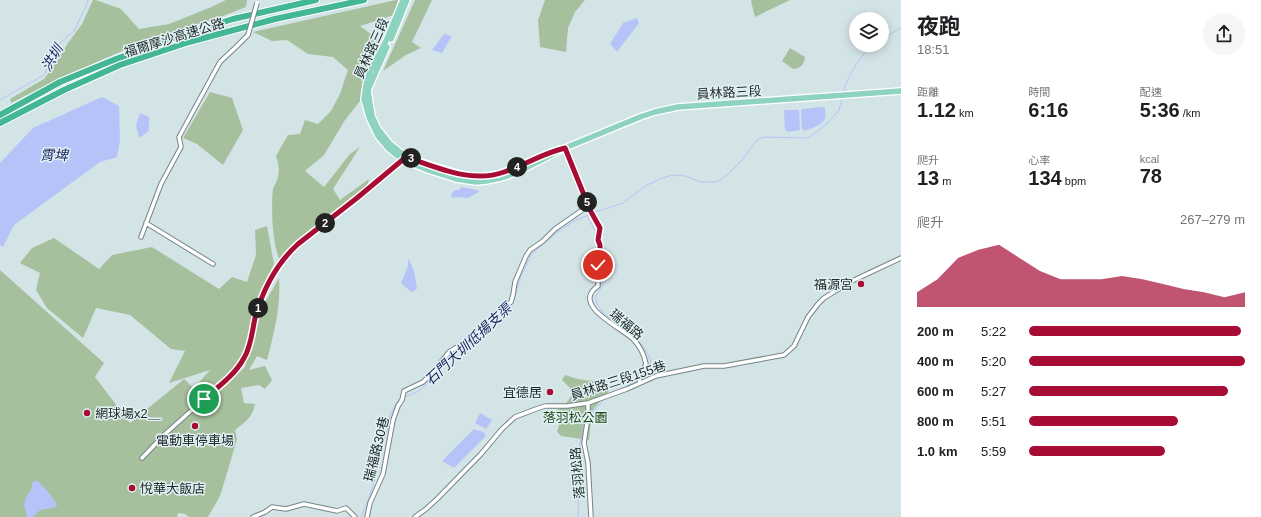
<!DOCTYPE html>
<html lang="zh-TW">
<meta charset="utf-8">
<style>
body{margin:0;font-family:Helvetica,"Noto Sans TC",sans-serif;background:#f6f6f6;color:#202124;height:100vh;display:flex;flex-direction:column;font-size:15px;white-space:nowrap}
*{box-sizing:border-box;margin:0}
p{font-size:13px;color:#757577}
.icon{flex:none;width:22px;height:22px;fill:none;stroke:currentColor;stroke-width:2;stroke-linecap:round;stroke-linejoin:round}
.map{position:relative;flex:1;overflow:hidden}
.details{display:flex;flex-direction:column;background:#fff;width:360px}
.details>*{flex:none}
.controls{position:absolute;left:849px;top:12px;display:grid;gap:8px}
.controls a{display:grid;place-items:center;width:40px;height:40px;border-radius:50%;background:#fff;box-shadow:0 2px 10px #0003;font-size:20px}
.pin{position:absolute;display:grid;place-items:center;width:34px;height:34px;color:#fff;margin:-17px;border:2px solid #fff;border-radius:50%;box-shadow:0 1px 4px #0007}
.km{position:absolute;width:20px;height:20px;margin:-10px;border-radius:50%;background:#222;color:#fff;font-size:11px;line-height:20px;text-align:center}
.round{display:grid;place-items:center;flex:none;width:42px;height:42px;border-radius:21px;background:#f6f6f6}
.overview{display:flex;align-items:center;justify-content:space-between;height:68px;padding:0 16px}
h1{font-size:22px;font-weight:700;line-height:30px}
.metrics{display:grid;grid-template-columns:repeat(3,1fr);gap:6px;height:68px;padding:4px 16px}
.metrics div{display:grid;align-content:center}
.metrics b{font-size:20px;font-weight:700}
.metrics small{font-size:11px;font-weight:400}
.metrics p{font-size:11px}
.chart{height:112px;padding:8px 16px}
.chart p{display:flex;justify-content:space-between}
.chart svg{width:100%;height:72px;margin-top:4px;fill:#a70d34;opacity:.7}
ul{padding:0 16px;list-style:none;font-size:13px}
li{display:grid;grid-template-columns:64px 48px 1fr;align-items:center;height:30px}
li i{height:10px;border-radius:5px;background:#a70d34}
main{display:flex;flex:1;min-height:0}
.map>svg:first-child{display:block}
.green{fill:#a6bf9d}
.water{fill:#b6c3f8}
.lines{fill:none;stroke-linecap:round;stroke-linejoin:round}
.stream{stroke:#b6c3f8;stroke-width:1}
.minor-casing{stroke:#758587;stroke-width:5.5}
.primary-casing{stroke:#fff;stroke-width:8}
.motorway-casing{stroke:#fff;stroke-width:8}
.minor{stroke:#fff;stroke-width:3.5}
.primary{stroke:#8ed3c0;stroke-width:5.5}
.motorway{stroke:#43b696;stroke-width:6}
.minor-bridge-casing{stroke:#758587;stroke-width:5.5;stroke-linecap:butt}
.minor-bridge{stroke:#fff;stroke-width:3.5}
.route-casing{stroke:#fff;stroke-width:8}
.route{stroke:#a70d34;stroke-width:5}
.poi-dot{fill:#a70d34;stroke:#e0f2f4;stroke-width:1.5}
.labels{text-anchor:middle;stroke-width:3;stroke-linejoin:round;paint-order:stroke}
.street-label{font-size:13px;fill:#1f2627;stroke:#e0f2f4}
.poi-label{font-size:13px;fill:#1f2627;stroke:#e0f2f4;text-anchor:end}
.park-label{font-size:13px;fill:#1e3f0f;stroke:#e0f2f4}
.water-label{font-size:14px;font-style:italic;fill:#202561;stroke:#e0f2f4}
</style>
<main>
<div class="map">
<svg width="901" height="517" viewBox="0 0 901 517">
<rect width="100%" height="100%" fill="#d3e4e7"/>
<path class="green" d="M93 0H96L121 9 139 29 169 24 209 8 226 0H247L246 7 223 16 167 34 115 54 56 80 11 103 10 99 44 79 56 63 68 43 82 24Z
M396 0H398L394 15 360 26 383 43 362 90 360 101 345 120 324 155 305 171 324 187 350 154 360 147 333 189 340 200 369 179 367 187 280 260C272 246 271 205 273 189 274 186 276 183 277 180 280 172 279 164 276 156L288 135 300 134 305 120 318 124 331 111 340 94 348 70 333 57 308 54 287 40 272 41 253 32Z
M415 0H432L412 42 421 48 406 55 383 71Z
M545 0H585L575 12 568 28 566 52 540 47 538 20Z
M752 0H790L755 17 751 1Z
M790 48 805 57C804 65 801 68 793 69L782 61Z
M210 92 232 98 243 130 223 165 197 144 183 138Z
M267 226 274 264 260 291 242 359 228 373 203 395 195 387 210 370 169 383 185 351 171 349 130 315 96 308 83 338 47 308 36 290 40 273 20 263 32 248 54 238 99 269 112 255 152 247 219 289 232 277 247 282 256 255 255 230Z
M0 270 104 363 95 377 130 423 184 379 210 404V400L245 367 262 308 279 278C281 306 274 333 267 360L257 356 249 370 265 366 272 380 265 389 259 385 241 388 244 403 255 404C253 417 245 422 235 430L237 439 230 463 220 496 208 517H189L185 514 178 513 177 517H0Z
M565 375C571 377 577 379 584 380 593 382 610 377 609 391L592 411 589 440 561 436 559 434 557 431C562 421 556 421 556 411L565 405 574 392 562 380Z"/>
<path class="water" d="M637 18 639 23 617 52 610 44 623 23Z
M444 34 452 36 442 53 432 50Z
M102 97 119 106 120 140 117 157 100 162 14 225 3 247 0 245V163L33 128Z
M823 107 825 108C825 112 826 116 825 119 822 125 810 129 804 131L802 129 801 111 803 109Z
M785 110H799L800 130 788 132 785 130 784 112Z
M140 113 149 117V131L139 138 136 125Z
M461 187 478 190 479 192 468 198 458 197 452 198 451 194 455 190H459Z
M408 259 409 260 414 271 417 289 411 292 401 283 408 266Z
M480 413 492 420 486 429 475 423Z
M474 429 484 432 486 436 454 468 442 461Z
M34 481H38C42 485 56 500 57 505L56 507 40 510 33 517H27L24 505 26 497 31 490 32 484Z"/>
<g class="lines">
<path class="stream" d="M882 39 901 28
M843 93C847 77 860 55 874 45
M0 100 44 75 61 42 74 31 86 6 88 0
M587 216 598 236
M600 238C601 241 603 243 604 246 605 250 603 283 602 286 599 292 593 296 597 303 598 307 602 310 604 313 620 330 647 339 651 364L642 378 640 379
M490 323 512 305 521 276 530 257 534 252 556 233 574 221 598 211 623 203 645 186 660 179 672 175 686 176 701 182H717L728 174 742 160 757 140 764 137 808 138 828 123 839 110 842 98
M608 395 637 381
M404 397 419 391 438 373 449 358 469 341
M590 413 594 411 604 399
M361 517 371 493 376 474 379 449 386 435 390 415 397 402 401 399
M578 517 580 443 586 416 587 415"/>
<g class="minor-casing">
<path id="minor" d="M565 148 590 210 600 228 598 240 600 245 598 265V286C570 305 622 328 633 339 640 346 644 354 646 364L639 378 640 383
M146 223 213 264
M141 237 161 184 181 147 179 137 220 62 236 47 248 35
M588 403V416L584 443 588 463 591 517
M142 458 165 434 238 369C240 365 244 361 246 356 251 343 253 328 256 314 263 291 274 270 290 252L403 159
M253 517 265 512 272 507 286 509 304 504 337 511 346 508 355 517
M367 517 370 503 383 474 393 420 398 406 402 400 404 391 423 382 434 371 449 352 471 338 485 326 501 309 511 302 513 295 515 282 526 256 530 250 543 241 555 229 588 206
M415 517 426 509 438 498 481 454 502 429 515 417 536 409 545 406H567L588 403 627 389 656 376 704 366H724L784 355 794 346 808 317 818 304 824 298 852 281 901 258"/>
</g>
<g class="primary-casing">
<path id="primary" d="M403 0 386 41 370 71 366 85 364 99 369 117 378 136 388 148 403 160 428 170 456 179 476 182 486 181 501 178 516 173 565 148 640 117 655 112 678 107 901 91
M391 39 407 0
M387 47 368 90 370 104 372 116 378 129 390 144 406 157 456 173 468 176 482 177 503 173 555 151"/>
</g>
<g class="motorway-casing">
<path id="motorway" d="M0 115 60 82 116 59 184 34 233 19 316 0
M0 123 64 90 120 65 189 42 275 19 364 0"/>
</g>
<use href="#minor" class="minor"/>
<use href="#primary" class="primary"/>
<use href="#motorway" class="motorway"/>
<g class="minor-bridge-casing">
<path id="minor-bridge" d="M248 35 257 3"/>
</g>
<use href="#minor-bridge" class="minor-bridge"/>
</g>
<g class="lines">
<g class="route-casing">
<path id="route" d="M204 399C218 387 235 375 244 358 252 345 252 329 256 314 264 288 277 263 298 244L357 198 406 157C436 167 472 184 504 172 525 165 543 153 565 148L590 210 600 228 598 240 600 245V254L598 265"/>
</g>
<use href="#route" class="route"/>
</g>
<g class="poi-dot">
<circle cx="861" cy="284" r="4"/>
<circle cx="550" cy="392" r="4"/>
<circle cx="87" cy="413" r="4"/>
<circle cx="195" cy="426" r="4"/>
<circle cx="132" cy="488" r="4"/>
</g>
<g class="labels">
<g class="street-label">
<text transform="translate(174 37) rotate(-17)" y="5">福爾摩沙高速公路</text>
<text transform="translate(371 48) rotate(-66)" y="5">員林路三段</text>
<text transform="translate(729 92) rotate(-3)" y="5">員林路三段</text>
<text transform="translate(627 324) rotate(40)" y="5">瑞福路</text>
<text transform="translate(618 380) rotate(-18)" y="5">員林路三段155巷</text>
<text transform="translate(376 449) rotate(-76)" y="5">瑞福路30巷</text>
<text transform="translate(577 473) rotate(-95)" y="5">落羽松路</text>
</g>
<g class="poi-label">
<text x="853" y="289">福源宮</text>
<text x="542" y="397">宜德居</text>
<text x="95" y="418" text-anchor="start">網球場x2＿</text>
<text x="195" y="445" text-anchor="middle">電動車停車場</text>
<text x="140" y="493" text-anchor="start">悅華大飯店</text>
</g>
<g class="park-label">
<text x="575" y="422">落羽松公園</text>
</g>
<g class="water-label">
<text transform="translate(52 58) rotate(-59)" y="5">洪圳</text>
<text x="54" y="160">霄埤</text>
<text transform="translate(468 344) rotate(-43)" y="5">石門大圳低揚支渠</text>
</g>
</g>
</svg>
<div class="controls">
<a><svg class="icon" aria-label="layers" viewBox="0 0 24 24"><path d="M12 4l9 5-9 5-9-5zM3 14l9 5 9-5"/></svg></a>
</div>
<div class="pin" style="left:204px;top:399px;background:#1e9e55"><svg class="icon" aria-label="arrive" viewBox="0 0 24 24"><path d="M6 21V4h12l-3 4 3 4H6"/></svg></div>
<div class="pin" style="left:598px;top:265px;background:#d93025"><svg class="icon" aria-label="check" viewBox="0 0 24 24"><path d="M5 12l5 5 9-10"/></svg></div>
<b class="km" style="left:258px;top:308px">1</b>
<b class="km" style="left:325px;top:223px">2</b>
<b class="km" style="left:411px;top:158px">3</b>
<b class="km" style="left:517px;top:167px">4</b>
<b class="km" style="left:587px;top:202px">5</b>
</div>
<section class="details">
<div class="overview"><div><h1>夜跑</h1><p>18:51</p></div><a class="round"><svg class="icon" aria-label="share" viewBox="0 0 24 24"><path d="M12 15V3M7 8l5-5 5 5M5 13v7h14v-7"/></svg></a></div>
<div class="metrics">
<div><p>距離</p><b>1.12<small> km</small></b></div>
<div><p>時間</p><b>6:16</b></div>
<div><p>配速</p><b>5:36<small> /km</small></b></div>
</div>
<div class="metrics">
<div><p>爬升</p><b>13<small> m</small></b></div>
<div><p>心率</p><b>134<small> bpm</small></b></div>
<div><p>kcal</p><b>78</b></div>
</div>
<div class="chart"><p><span>爬升</span>267–279 m</p>
<svg viewBox="0 0 160 44" preserveAspectRatio="none"><path d="M0 44V35L10 27L20 14L30 9L40 6L50 14L60 22L70 27L80 27L90 27L100 25L110 27L120 30L130 33L140 35L150 38L160 35V44z"/></svg>
</div>
<ul>
<li><b>200 m</b>5:22<i style="width:98%"></i></li>
<li><b>400 m</b>5:20<i style="width:100%"></i></li>
<li><b>600 m</b>5:27<i style="width:92%"></i></li>
<li><b>800 m</b>5:51<i style="width:69%"></i></li>
<li><b>1.0 km</b>5:59<i style="width:63%"></i></li>
</ul>
</section>
</main>
